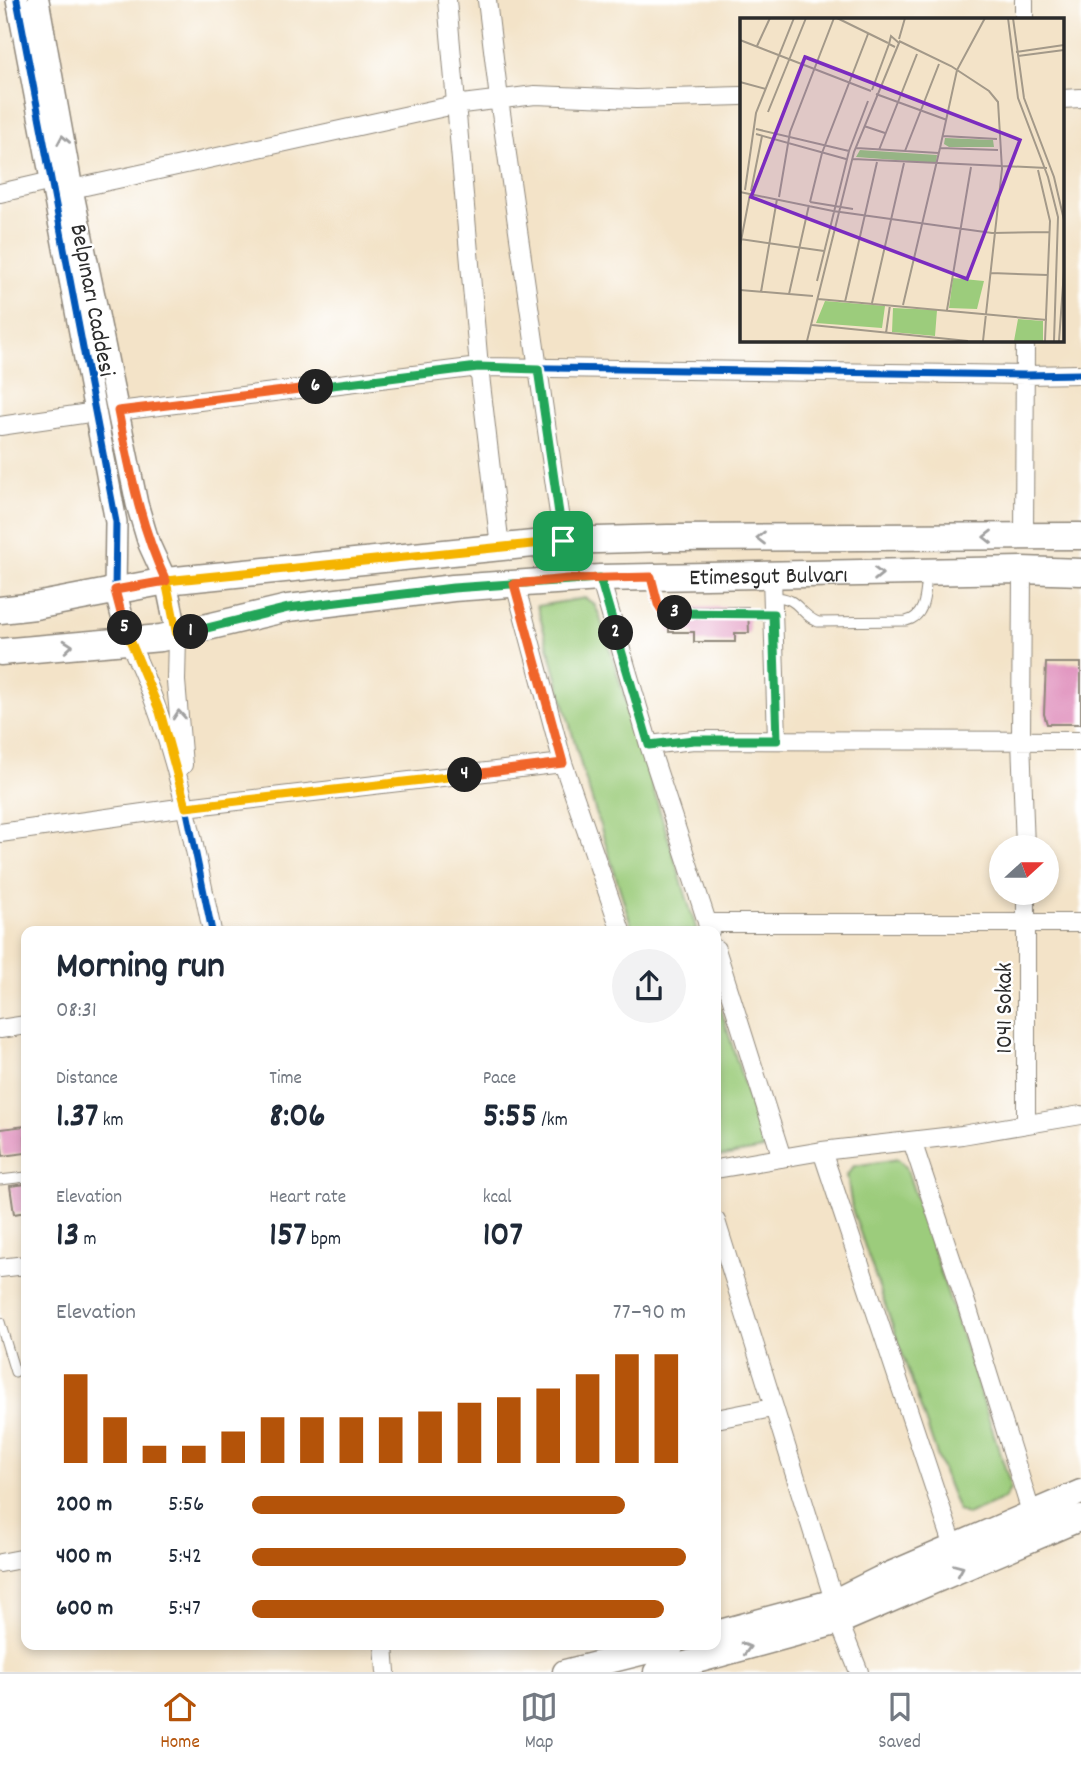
<!DOCTYPE html>
<meta charset="utf-8">
<style>
body{margin:0;font-family:Dekko,sans-serif;background:#f2f2f3;color:#1f2937;height:100vh;display:flex;flex-direction:column;font-size:26px;white-space:nowrap}
*{box-sizing:border-box;margin:0}
p{font-size:23px;color:#747a83}
.icon{flex:none;width:38px;height:38px;fill:none;stroke:currentColor;stroke-width:2;stroke-linecap:round;stroke-linejoin:round}
.map{position:relative;flex:1;overflow:hidden}
.panel{position:absolute;left:21px;top:926px;width:700px;height:724px;display:flex;flex-direction:column;background:#fff;border-radius:14px;box-shadow:0 4px 10px #0003}
.panel>*{flex:none}
.needle{width:46px;rotate:69deg}
.fabs{position:absolute;left:989px;top:835px;display:grid;gap:14px}
.fabs a{display:grid;place-items:center;width:70px;height:70px;border-radius:50%;background:#fff;box-shadow:0 4px 10px #0003;font-size:35px}
.pin{position:absolute;display:grid;place-items:center;width:60px;height:60px;color:#fff;margin:-30px;border-radius:14px;box-shadow:0 4px 10px #0006}
.km{position:absolute;width:35px;height:35px;margin:-18px;border-radius:50%;background:#222;color:#fff;font-size:19px;line-height:35px;text-align:center}
.round{display:grid;place-items:center;flex:none;width:74px;height:74px;border-radius:37px;background:#f2f2f3}
.summary{display:flex;align-items:center;justify-content:space-between;height:119px;padding:0 35px}
h1{font-size:38px;font-weight:700;line-height:52px}
.figures{display:grid;grid-template-columns:repeat(3,1fr);gap:10px;height:119px;padding:7px 35px}
.figures div{display:grid;align-content:center}
.figures b{font-size:35px;font-weight:700}
.figures small{font-size:19px;font-weight:400}
.figures p{font-size:19px}
.chart{height:196px;padding:14px 35px}
.chart p{display:flex;justify-content:space-between}
.chart svg{width:100%;height:126px;margin-top:7px;stroke:#b45309;stroke-width:6}
ul{padding:0 35px;list-style:none;font-size:23px}
li{display:grid;grid-template-columns:112px 84px 1fr;align-items:center;height:52px}
li i{height:18px;border-radius:9px;background:#b45309}
.tabs{display:flex;justify-content:space-around;align-items:center;height:98px;border-top:2px solid #e0e1e3;background:#fff;font-size:19px;color:#747a83}
.tabs a{display:grid;justify-items:center;gap:4px}
.tabs .current{color:#b45309}
.map>svg:first-child{display:block}
.green{fill:#9ccc7c;stroke:#647c54;stroke-width:2}
.building{fill:#e194bf}
.lines{fill:none;stroke-linecap:round;stroke-linejoin:round}
.service-casing{stroke:#8f877a;stroke-width:11}
.minor-casing{stroke:#8f877a;stroke-width:20}
.tertiary-casing{stroke:#8f877a;stroke-width:24}
.secondary-casing{stroke:#8f877a;stroke-width:27}
.primary-casing{stroke:#8f877a;stroke-width:29}
.service{stroke:#fff;stroke-width:9}
.minor{stroke:#fff;stroke-width:18}
.tertiary{stroke:#fff;stroke-width:21}
.secondary{stroke:#fff;stroke-width:24}
.primary{stroke:#fff;stroke-width:26}
.cycleway-casing{stroke:#fff;stroke-width:11}
.cycleway{stroke:#0057b8;stroke-width:7}
.oneway{stroke:#a0a0a0}
.split-1-casing{stroke:#fff;stroke-width:14}
.split-2-casing{stroke:#fff;stroke-width:14}
.split-3-casing{stroke:#fff;stroke-width:14}
.split-4-casing{stroke:#fff;stroke-width:14}
.split-5-casing{stroke:#fff;stroke-width:14}
.split-6-casing{stroke:#fff;stroke-width:14}
.split-7-casing{stroke:#fff;stroke-width:14}
.split-1{stroke:#f5b400;stroke-width:9}
.split-2{stroke:#22a559;stroke-width:9}
.split-3{stroke:#22a559;stroke-width:9}
.split-4{stroke:#f0652b;stroke-width:9}
.split-5{stroke:#f5b400;stroke-width:9}
.split-6{stroke:#f0652b;stroke-width:9}
.split-7{stroke:#22a559;stroke-width:9}
.labels{text-anchor:middle;stroke-width:5;stroke-linejoin:round;paint-order:stroke}
.street-label{font-size:24px;fill:#2b2b2b;stroke:#fff}
.inset-road{fill:none;stroke:#a39989;stroke-width:2}
.view{fill:#7b2cbf;fill-opacity:0.15;stroke:#7b2cbf;stroke-width:3.5}
.inset-edge{fill:none;stroke:#2b2b2b;stroke-width:3.5}
</style>
<div class="map">
<svg width="1081" height="1672" viewBox="0 0 1081 1672">
<rect width="100%" height="100%" fill="#fff"/>
<filter id="ink" filterUnits="userSpaceOnUse"><feTurbulence type="fractalNoise" baseFrequency=".0143" numOctaves="2"/><feDisplacementMap in="SourceGraphic" scale="14" xChannelSelector="R" yChannelSelector="G"/><feConvolveMatrix kernelMatrix="1 2 1 2 8 2 1 2 1" color-interpolation-filters="sRGB"/></filter>
<filter id="wash" filterUnits="userSpaceOnUse"><feTurbulence type="fractalNoise" baseFrequency=".00686" numOctaves="4" result="noise"/><feDisplacementMap in="SourceGraphic" scale="28" xChannelSelector="R" yChannelSelector="G"/><feGaussianBlur stdDeviation="1.57" result="paint"/><feColorMatrix in="noise" values="0 0 0 0 0 0 0 0 0 0 0 0 0 0 0 0 0 1.4 0 .05"/><feComposite in="paint" operator="in"/></filter>
<g filter="url(#wash)">
<rect width="100%" height="100%" fill="#f3e3c8"/>
<path class="green" d="M585 598 594 604 599 614 697 931H633L581 765 537 606Z
M716 993 764 1149 716 1157Z
M898 1159 906 1167 1009 1480 1010 1489 1004 1499 967 1515 958 1510 945 1478 852 1209 847 1175 854 1166Z"/>
<g id="blocks">
<path class="building" d="M748 607 749 633H735V642H694V632H669V608Z
M1046 663H1081V724H1047L1044 714Z
M25 1126 26 1153 3 1156 0 1129Z
M26 1184V1212L14 1214 10 1186Z"/>
</g>
</g>
<g filter="url(#ink)">
<use href="#blocks" fill-opacity="0" stroke="#8f877a" stroke-width="2"/>
<g class="lines">
<g class="service-casing">
<path id="service" d="M651 579 658 604 663 613 773 614
M773 597C800 597 797 613 818 622L906 621C926 617 925 593 927 576
M0 1180 26 1177
M0 1322 15 1372"/>
</g>
<g class="minor-casing">
<path id="minor" d="M447 0 479 367 500 547
M487 0 499 99 563 541
M1024 19V0
M1062 99 1081 98
M72 189 454 105 535 95 636 99 741 96
M0 193 52 181
M118 411 479 367 1026 375 1081 374
M0 426 96 412
M1024 537 1025 340
M1022 570 1021 740 1025 847
M772 576 777 740
M600 578 649 745 710 931
M515 584 563 763 621 931
M177 635 176 681 183 765
M129 642C174 734 191 831 212 931
M649 745 694 740 1081 741
M0 833 186 807 563 763
M1026 892V1124
M707 923H1081
M716 949 782 1158
M0 1029 26 1025
M912 1141 966 1303 1031 1512
M822 1151 962 1135 1081 1115
M716 1169 822 1151 954 1547
M716 1221 833 1597 839 1622 859 1672
M0 1268 26 1265
M716 1419 772 1408
M0 1563 26 1558
M384 1645 386 1672"/>
</g>
<g class="tertiary-casing">
<path id="tertiary" d="M17 0 116 522 115 590 129 642
M38 0 72 189 137 504 149 544 166 581 177 635"/>
</g>
<g class="secondary-casing">
<path id="secondary" d="M716 1633 835 1601 879 1579 1081 1492
M565 1672 672 1645
M656 1672 839 1622 1081 1518"/>
</g>
<g class="primary-casing">
<g id="primary">
<path d="M0 610 35 606 166 581 563 541 668 538 1081 536"/>
<path id="s1" d="M0 652 161 638 288 608 453 588 600 578 1022 570 1081 572"/>
</g>
</g>
<use href="#service" class="service"/>
<use href="#minor" class="minor"/>
<use href="#tertiary" class="tertiary"/>
<use href="#secondary" class="secondary"/>
<use href="#primary" class="primary"/>
<g class="cycleway-casing">
<path id="cycleway" d="M17 0 116 522 115 590 121 616 129 642 160 712 186 807 212 931
M118 411 479 367 1026 375 1081 374"/>
</g>
<use href="#cycleway" class="cycleway"/>
</g>
<defs><path id="oneway-chevron" d="M-2-3.5L2.5 0L-2 3.5" fill="none" stroke-width="1.6" stroke-linecap="round" stroke-linejoin="round" transform="scale(1.75)"/></defs>
<g class="oneway">
<use href="#oneway-chevron" transform="translate(63 140) rotate(-100)"/>
<use href="#oneway-chevron" transform="translate(988 537) rotate(180)"/>
<use href="#oneway-chevron" transform="translate(761 538) rotate(180)"/>
<use href="#oneway-chevron" transform="translate(878 574) rotate(-1)"/>
<use href="#oneway-chevron" transform="translate(68 646) rotate(-5)"/>
<use href="#oneway-chevron" transform="translate(179 715) rotate(-95)"/>
<use href="#oneway-chevron" transform="translate(959 1569) rotate(-23)"/>
<use href="#oneway-chevron" transform="translate(746 1648) rotate(-15)"/>
</g>
</g>
<g class="lines" filter="url(#ink)">
<g class="split-1-casing">
<path id="split-1" d="M191 632 177 635 166 581 563 541"/>
</g>
<g class="split-2-casing">
<path id="split-2" d="M191 632 288 608 453 588 600 578 616 633"/>
</g>
<g class="split-3-casing">
<path id="split-3" d="M616 633 649 745 694 740H777L773 614 675 613"/>
</g>
<g class="split-4-casing">
<path id="split-4" d="M465 775 563 763 514 584 568 579 651 577 658 604 663 612 675 613"/>
</g>
<g class="split-5-casing">
<path id="split-5" d="M125 628 160 712 186 807 465 775"/>
</g>
<g class="split-6-casing">
<path id="split-6" d="M125 628 115 590 166 581C140 526 130 470 118 411L316 387"/>
</g>
<g class="split-7-casing">
<path id="split-7" d="M316 387 478 367 538 369 563 541"/>
</g>
<use href="#split-1" class="split-1"/>
<use href="#split-2" class="split-2"/>
<use href="#split-3" class="split-3"/>
<use href="#split-4" class="split-4"/>
<use href="#split-5" class="split-5"/>
<use href="#split-6" class="split-6"/>
<use href="#split-7" class="split-7"/>
</g>
<g class="labels">
<g class="street-label">
<text transform="translate(94 300) rotate(79)" y="8">Belpınarı Caddesi</text>
<text dy="8" stroke="none"><textPath href="#s1" startOffset="774">Etimesgut Bulvarı</textPath></text>
<text transform="translate(1003 1008) rotate(-90)" y="8">1041 Sokak</text>
</g>
</g>
<g transform="translate(740 18)">
<rect width="324" height="324" fill="#f3e3c8"/>
<path d="M205 120 253 122 254 129H209L204 126ZM120 132 197 137 196 145 116 139ZM213 260 244 263 237 291 209 290ZM85 283 145 288 142 310 76 305ZM153 290 197 292 195 318 152 314ZM278 301 303 303V323H274Z" fill="#9ccc7c"/>
<path class="inset-road" d="M97 0 148 25M268 0 278 80 308 159 318 199 314 323M273 0 284 80 314 159 324 202M159 21 165 0M0 22 131 73M159 23 211 48 249 73 258 84 262 151 243 323M17 28 30 0M276 34 324 27M278 38 324 32M0 64 26 71M132 72 149 26M136 76 207 102M28 94 66 0M124 108 145 115M16 111 109 133M16 116 106 141M203 118 257 121M116 130 199 135M200 130 217 52 245 0M139 132 177 36M165 133 199 46M113 141 307 150M298 152 310 203 305 323M5 172 16 95 54 0M11 173 22 118M0 174 93 193 252 215 309 214M39 179 50 114 94 0M70 184 82 135 128 16M70 184 113 191M0 221 84 233M0 228 10 176M251 255 308 257M77 263 109 133 128 83M0 272 73 278M21 274 37 181M49 276 69 187M78 281 307 302M105 284 137 144M132 285 164 145M163 287 200 130 258 132M207 292 231 149M72 307 228 323M146 315 150 287M67 323 114 134 159 25 151 18 149 26 155 29M319 323 324 253"/>
<path class="view" d="M65 39 280 122 227 261 11 179Z"/>
<rect width="324" height="324" class="inset-edge"/>
</g>
</svg>
<div class="fabs">
<a><svg class="needle" viewBox="-14 -14 28 28"><path d="M0-13l5 13h-10z" fill="#e53935"/><path d="M0 13l5-13h-10z" fill="#747a83"/></svg></a>
</div>
<div class="pin" style="left:563px;top:541px;background:#1e9e55"><svg class="icon" aria-label="arrive" viewBox="0 0 24 24"><path d="M6 21V4h12l-3 4 3 4H6"/></svg></div>
<b class="km" style="left:191px;top:632px">1</b>
<b class="km" style="left:616px;top:633px">2</b>
<b class="km" style="left:675px;top:613px">3</b>
<b class="km" style="left:465px;top:775px">4</b>
<b class="km" style="left:125px;top:628px">5</b>
<b class="km" style="left:316px;top:387px">6</b>
<section class="panel">
<div class="summary"><div><h1>Morning run</h1><p>08:31</p></div><a class="round"><svg class="icon" aria-label="share" viewBox="0 0 24 24"><path d="M12 15V3M7 8l5-5 5 5M5 13v7h14v-7"/></svg></a></div>
<div class="figures">
<div><p>Distance</p><b>1.37<small> km</small></b></div>
<div><p>Time</p><b>8:06</b></div>
<div><p>Pace</p><b>5:55<small> /km</small></b></div>
</div>
<div class="figures">
<div><p>Elevation</p><b>13<small> m</small></b></div>
<div><p>Heart rate</p><b>157<small> bpm</small></b></div>
<div><p>kcal</p><b>107</b></div>
</div>
<div class="chart"><p><span>Elevation</span>77–90 m</p>
<svg viewBox="0 0 160 44" preserveAspectRatio="none"><path d="M5 44V13M15 44V28M25 44V38M35 44V38M45 44V33M55 44V28M65 44V28M75 44V28M85 44V28M95 44V26M105 44V23M115 44V21M125 44V18M135 44V13M145 44V6M155 44V6"/></svg>
</div>
<ul>
<li><b>200 m</b>5:56<i style="width:86%"></i></li>
<li><b>400 m</b>5:42<i style="width:100%"></i></li>
<li><b>600 m</b>5:47<i style="width:95%"></i></li>
</ul>
</section>
</div>
<nav class="tabs">
<a class="current"><svg class="icon" aria-label="home" viewBox="0 0 24 24"><path d="M3 11l9-7 9 7M6 9v11h12V9"/></svg>Home</a>
<a><svg class="icon" aria-label="map" viewBox="0 0 24 24"><path d="M3 6l6-2 6 2 6-2v14l-6 2-6-2-6 2zM9 4v14M15 6v14"/></svg>Map</a>
<a><svg class="icon" aria-label="saved" viewBox="0 0 24 24"><path d="M7 4h10v16l-5-4-5 4z"/></svg>Saved</a>
</nav>
